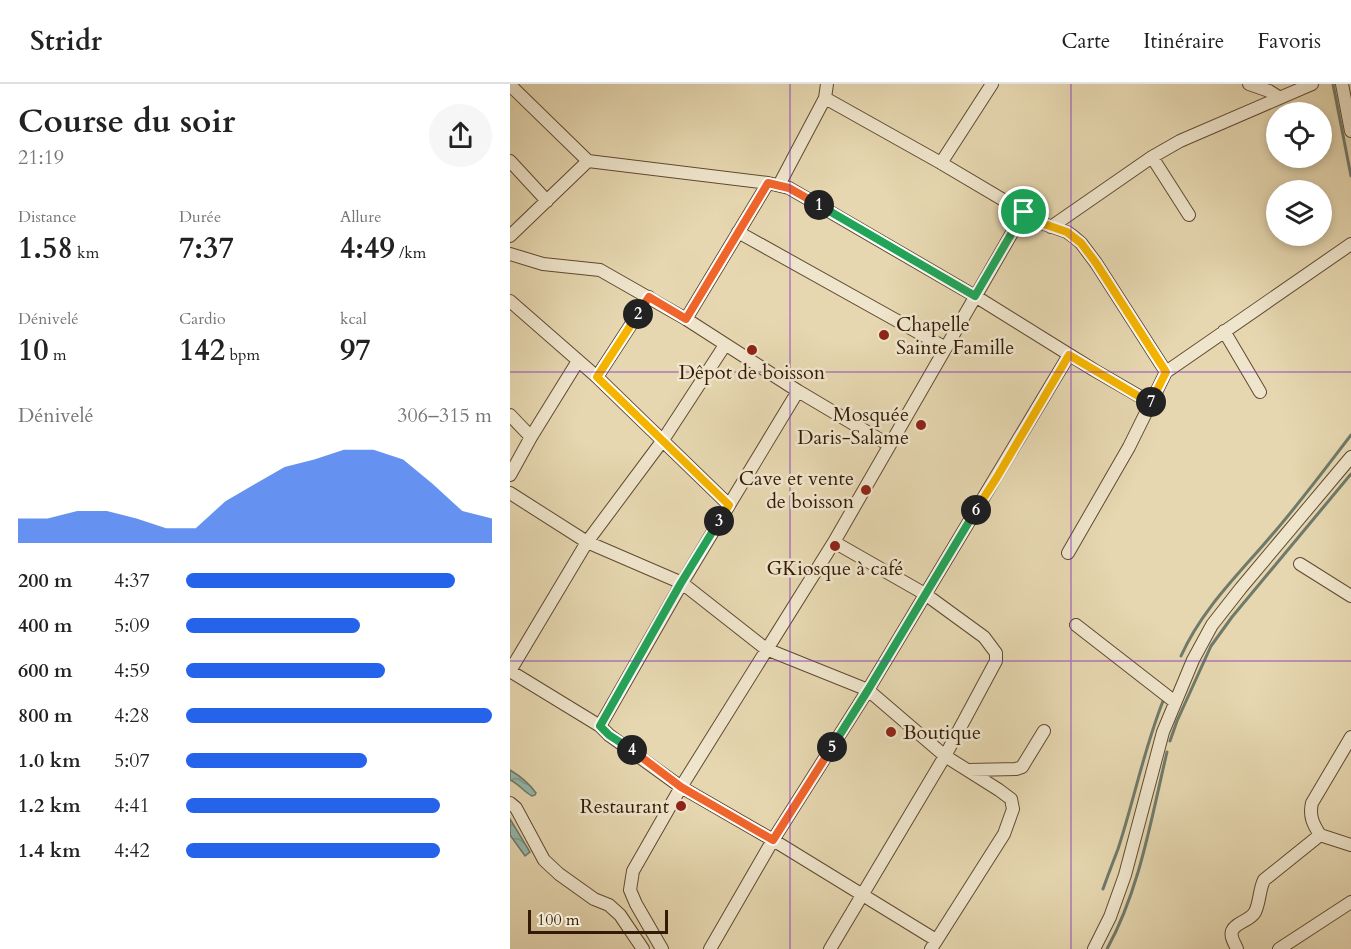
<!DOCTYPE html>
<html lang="fr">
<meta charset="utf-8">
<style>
body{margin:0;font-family:Cardo,serif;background:#f6f6f6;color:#222;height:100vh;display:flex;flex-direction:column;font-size:22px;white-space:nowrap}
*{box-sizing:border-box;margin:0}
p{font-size:20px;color:#767676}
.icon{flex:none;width:33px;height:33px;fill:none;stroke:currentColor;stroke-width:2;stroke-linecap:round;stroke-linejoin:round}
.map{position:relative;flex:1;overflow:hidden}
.drawer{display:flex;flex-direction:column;background:#fff;width:510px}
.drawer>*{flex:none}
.tools{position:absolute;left:756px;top:18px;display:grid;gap:12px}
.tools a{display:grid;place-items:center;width:66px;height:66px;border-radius:50%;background:#fff;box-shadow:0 3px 9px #0003;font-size:30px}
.scale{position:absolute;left:18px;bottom:15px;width:140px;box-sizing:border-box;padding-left:6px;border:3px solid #341b07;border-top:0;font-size:16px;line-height:21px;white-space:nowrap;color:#341b07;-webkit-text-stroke:4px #efe5cc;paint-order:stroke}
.pin{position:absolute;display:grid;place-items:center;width:51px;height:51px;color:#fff;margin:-26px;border:3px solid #fff;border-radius:50%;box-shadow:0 2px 6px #0007}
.km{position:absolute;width:30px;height:30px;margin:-15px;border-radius:50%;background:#222;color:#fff;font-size:16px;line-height:30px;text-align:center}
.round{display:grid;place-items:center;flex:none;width:63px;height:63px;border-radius:32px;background:#f6f6f6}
.overview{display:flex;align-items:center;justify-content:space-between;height:102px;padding:0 18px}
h1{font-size:33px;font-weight:700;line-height:45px}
.metrics{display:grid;grid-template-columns:repeat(3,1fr);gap:9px;height:102px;padding:6px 18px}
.metrics div{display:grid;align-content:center}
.metrics b{font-size:30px;font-weight:700}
.metrics small{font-size:16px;font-weight:400}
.metrics p{font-size:16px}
.chart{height:168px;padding:12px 18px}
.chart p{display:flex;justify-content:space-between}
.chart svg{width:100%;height:108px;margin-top:6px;fill:#2563eb;opacity:.7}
ul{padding:0 18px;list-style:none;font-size:20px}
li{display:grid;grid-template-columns:96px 72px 1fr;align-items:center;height:45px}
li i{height:15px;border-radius:8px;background:#2563eb}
header{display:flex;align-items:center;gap:36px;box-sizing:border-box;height:84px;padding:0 30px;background:#fff;border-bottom:2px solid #e0e0e0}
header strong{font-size:28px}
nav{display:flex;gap:33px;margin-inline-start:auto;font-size:21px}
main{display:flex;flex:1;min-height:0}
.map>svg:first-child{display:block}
.water{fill:url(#water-waves);stroke:#6f7a6b;stroke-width:1.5}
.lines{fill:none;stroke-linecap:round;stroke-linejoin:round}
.stream{stroke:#6f7a6b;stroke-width:3}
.minor-casing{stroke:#604a31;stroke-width:14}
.minor{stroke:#efe5cc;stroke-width:12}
.split-1-casing{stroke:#fff;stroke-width:12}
.split-2-casing{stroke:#fff;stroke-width:12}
.split-3-casing{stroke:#fff;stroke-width:12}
.split-4-casing{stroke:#fff;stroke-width:12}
.split-5-casing{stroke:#fff;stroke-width:12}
.split-6-casing{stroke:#fff;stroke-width:12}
.split-7-casing{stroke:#fff;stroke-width:12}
.split-8-casing{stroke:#fff;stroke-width:12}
.split-1{stroke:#22a559;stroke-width:8}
.split-2{stroke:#f0652b;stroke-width:8}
.split-3{stroke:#f5b400;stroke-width:8}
.split-4{stroke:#22a559;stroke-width:8}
.split-5{stroke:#f0652b;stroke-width:8}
.split-6{stroke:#22a559;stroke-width:8}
.split-7{stroke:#f5b400;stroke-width:8}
.split-8{stroke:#f5b400;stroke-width:8}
.grid{fill:none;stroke:#7b2cbf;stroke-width:1.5;stroke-opacity:0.55}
.poi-dot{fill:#8f2418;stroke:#efe5cc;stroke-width:2}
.labels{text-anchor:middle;stroke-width:5;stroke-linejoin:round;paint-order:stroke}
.poi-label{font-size:20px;fill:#341b07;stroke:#efe5cc;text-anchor:end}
</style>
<header>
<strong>Stridr</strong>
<nav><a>Carte</a><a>Itinéraire</a><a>Favoris</a></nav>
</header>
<main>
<section class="drawer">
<div class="overview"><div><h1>Course du soir</h1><p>21:19</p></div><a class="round"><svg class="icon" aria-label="share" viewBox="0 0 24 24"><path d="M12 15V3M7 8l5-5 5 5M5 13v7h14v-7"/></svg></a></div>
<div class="metrics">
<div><p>Distance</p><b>1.58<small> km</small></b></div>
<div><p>Durée</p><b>7:37</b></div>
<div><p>Allure</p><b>4:49<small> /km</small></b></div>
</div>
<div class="metrics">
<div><p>Dénivelé</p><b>10<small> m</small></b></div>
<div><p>Cardio</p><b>142<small> bpm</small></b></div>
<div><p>kcal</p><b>97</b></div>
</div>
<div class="chart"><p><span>Dénivelé</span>306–315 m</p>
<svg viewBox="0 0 160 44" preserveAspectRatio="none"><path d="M0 44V34L10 34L20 31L30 31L40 34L50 38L60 38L70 27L80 20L90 13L100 10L110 6L120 6L130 10L140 20L150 31L160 34V44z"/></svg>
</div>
<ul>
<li><b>200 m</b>4:37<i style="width:88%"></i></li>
<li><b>400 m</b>5:09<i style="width:57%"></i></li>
<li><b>600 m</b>4:59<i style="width:65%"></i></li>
<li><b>800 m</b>4:28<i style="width:100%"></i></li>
<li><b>1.0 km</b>5:07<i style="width:59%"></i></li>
<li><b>1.2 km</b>4:41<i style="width:83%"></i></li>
<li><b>1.4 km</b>4:42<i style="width:83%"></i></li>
</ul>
</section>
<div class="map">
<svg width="841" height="865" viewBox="0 0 841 865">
<defs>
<pattern id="water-waves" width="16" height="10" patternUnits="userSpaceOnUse" patternTransform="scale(1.5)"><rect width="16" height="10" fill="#96b9ad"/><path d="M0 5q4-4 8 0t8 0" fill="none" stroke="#829e93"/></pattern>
</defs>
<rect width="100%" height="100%" fill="#e6d7b0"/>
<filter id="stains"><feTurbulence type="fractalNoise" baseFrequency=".00333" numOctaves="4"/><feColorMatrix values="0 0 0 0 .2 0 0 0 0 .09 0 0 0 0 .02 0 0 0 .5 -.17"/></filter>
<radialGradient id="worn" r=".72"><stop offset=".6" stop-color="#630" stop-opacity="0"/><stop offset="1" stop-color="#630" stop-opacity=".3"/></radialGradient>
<path class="water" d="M0 686C10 692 19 699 26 709L25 711 22 712C14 708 9 700 0 696Z
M0 735 20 768 15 772 0 751Z"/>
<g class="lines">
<path class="stream" d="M823 0 841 92
M671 572C692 525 728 491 761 452 789 420 815 385 841 351
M660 657 667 637 701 562 722 533 841 390
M593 805C598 791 603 778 608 765 624 716 634 665 653 617
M597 865C630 805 641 735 657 668"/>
<g class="minor-casing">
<path id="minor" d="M739 0 759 7 770 14
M832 0 841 47
M0 1 78 77 258 99 279 104 465 212 584 286 641 319
M315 14 431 79 534 140 557 148 564 153 571 159 586 179 656 288
M642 73 679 131
M0 77 37 117
M431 79 482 0
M269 101 315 14 317 0
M541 143 642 73 670 57 802 0
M228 148 436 264
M0 152 78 77
M0 170 33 180 90 186 176 235 288 307 379 361
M0 217 87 293 219 421
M176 235 258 99
M714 247 750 308
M87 293 139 213
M0 331 21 353
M0 391 21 353 68 277
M0 409 77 458 172 499 256 565 358 606 435 672 489 706 501 715 503 725 494 750 421 865
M558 469 619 363 656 288 841 160
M790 480 841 512
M566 541 665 618
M0 587 90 642 99 651 171 703 263 756 426 856
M0 587 77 458 153 356 215 261
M90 642 172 499 288 307
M841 653 802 719C799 732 803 740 810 751L841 761
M459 686 506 685 512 683 534 647
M0 719 6 724 34 776 49 790 84 815 99 821 110 831 133 865
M152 865 126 820 120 806 123 787 171 703 324 458 514 128
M200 865 263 756 358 606 559 271
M320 865 435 672 486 577V569L474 553 415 510 324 458
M584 865 600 833 615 791 653 648 683 576 702 541 731 504 841 373
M727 865C725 860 720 853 722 847 726 838 740 837 745 828 750 818 749 806 754 796L810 751
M769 865 841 818"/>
</g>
<use href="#minor" class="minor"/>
</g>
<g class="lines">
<g class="split-1-casing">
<path id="split-1" d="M309 121 465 212 514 128"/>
</g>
<g class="split-2-casing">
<path id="split-2" d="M128 230 139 213 176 235 258 99 279 104 309 121"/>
</g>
<g class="split-3-casing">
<path id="split-3" d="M128 230 87 293 219 421 209 437"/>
</g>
<g class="split-4-casing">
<path id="split-4" d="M122 666 99 651 90 642 171 499 209 437"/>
</g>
<g class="split-5-casing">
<path id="split-5" d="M122 666 171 703 263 756 322 663"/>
</g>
<g class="split-6-casing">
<path id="split-6" d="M322 663 358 606 466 426"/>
</g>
<g class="split-7-casing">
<path id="split-7" d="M466 426 487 393 559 271 640 319 641 318"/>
</g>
<g class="split-8-casing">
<path id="split-8" d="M514 128 534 140 557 148 571 159 586 179 656 288 641 318"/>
</g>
<use href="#split-1" class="split-1"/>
<use href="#split-2" class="split-2"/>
<use href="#split-3" class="split-3"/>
<use href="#split-4" class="split-4"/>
<use href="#split-5" class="split-5"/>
<use href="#split-6" class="split-6"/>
<use href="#split-7" class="split-7"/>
<use href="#split-8" class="split-8"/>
</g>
<path class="grid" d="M280 0V865M561 0V865M0 288H841M0 577H841"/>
<g class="poi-dot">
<circle cx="374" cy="251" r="6"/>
<circle cx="242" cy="266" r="6"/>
<circle cx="411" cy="341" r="6"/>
<circle cx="356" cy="406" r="6"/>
<circle cx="325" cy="462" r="6"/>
<circle cx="381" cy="648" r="6"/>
<circle cx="171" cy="722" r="6"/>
</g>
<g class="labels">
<g class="poi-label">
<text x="386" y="247" text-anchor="start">Chapelle<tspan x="386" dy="23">Sainte Famille</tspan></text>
<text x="242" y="295" text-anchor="middle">Dêpot de boisson</text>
<text x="399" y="337">Mosquée<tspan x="399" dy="23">Daris-Salame</tspan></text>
<text x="344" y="401">Cave et vente<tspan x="344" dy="23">de boisson</tspan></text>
<text x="325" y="491" text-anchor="middle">GKiosque à café</text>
<text x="393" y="655" text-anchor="start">Boutique</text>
<text x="159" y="729">Restaurant</text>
</g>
</g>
<rect width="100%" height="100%" filter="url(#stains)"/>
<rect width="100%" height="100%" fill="url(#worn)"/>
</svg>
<div class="tools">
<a><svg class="icon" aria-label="locate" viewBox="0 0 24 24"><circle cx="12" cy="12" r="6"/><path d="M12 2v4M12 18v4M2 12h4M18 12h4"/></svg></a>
<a><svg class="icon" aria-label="layers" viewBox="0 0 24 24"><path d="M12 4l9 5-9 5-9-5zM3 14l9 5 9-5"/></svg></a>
</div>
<div class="scale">100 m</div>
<div class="pin" style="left:514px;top:128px;background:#1e9e55"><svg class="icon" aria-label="arrive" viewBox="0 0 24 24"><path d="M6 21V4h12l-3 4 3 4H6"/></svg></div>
<b class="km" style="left:309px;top:121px">1</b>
<b class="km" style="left:128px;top:230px">2</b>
<b class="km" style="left:209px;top:437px">3</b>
<b class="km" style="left:122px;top:666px">4</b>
<b class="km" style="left:322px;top:663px">5</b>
<b class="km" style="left:466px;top:426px">6</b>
<b class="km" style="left:641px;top:318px">7</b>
</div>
</main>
